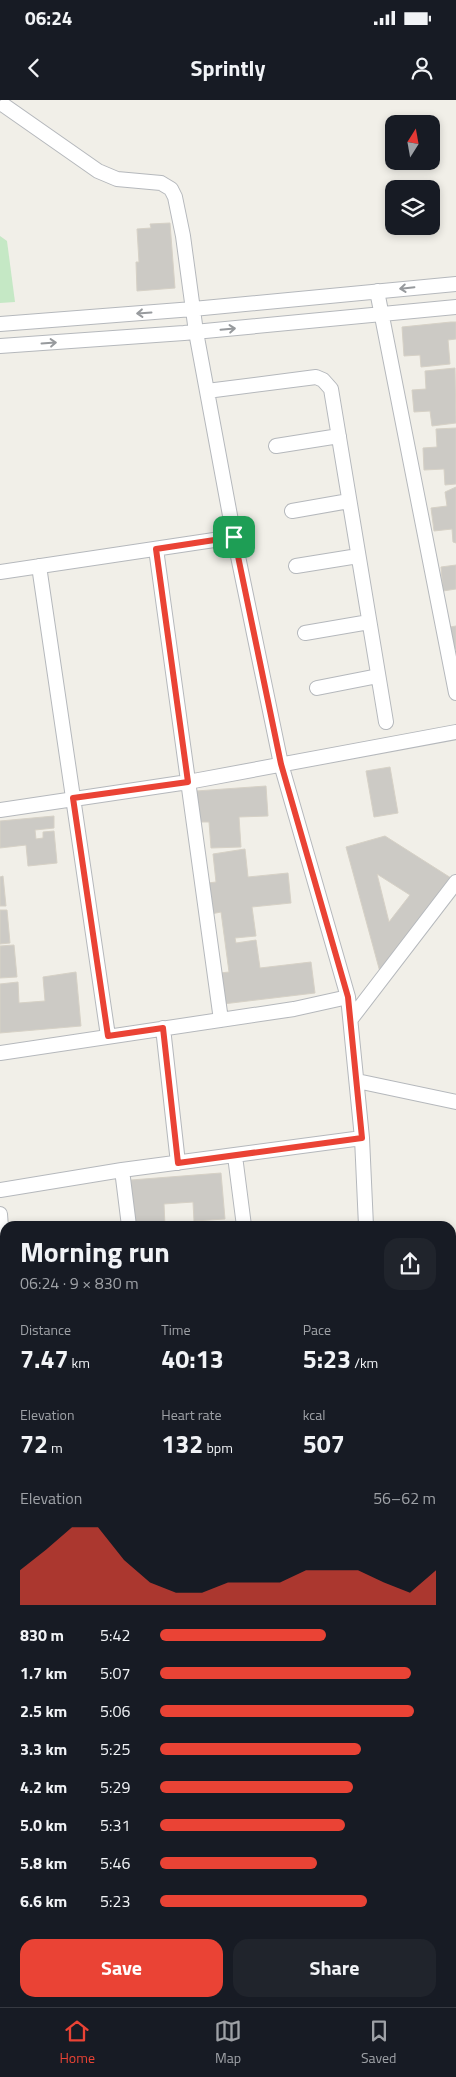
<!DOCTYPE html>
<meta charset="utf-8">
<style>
body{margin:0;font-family:"Titillium Web",sans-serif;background:#20242c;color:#f1f3f6;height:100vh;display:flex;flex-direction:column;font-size:19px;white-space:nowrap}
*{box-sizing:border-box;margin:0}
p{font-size:16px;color:#9ea1a6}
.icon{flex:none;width:28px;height:28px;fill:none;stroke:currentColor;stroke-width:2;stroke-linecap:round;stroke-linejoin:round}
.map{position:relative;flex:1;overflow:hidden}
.sheet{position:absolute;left:0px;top:1121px;width:456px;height:786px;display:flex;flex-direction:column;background:#171b24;border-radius:15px 15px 0 0;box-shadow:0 2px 8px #0003}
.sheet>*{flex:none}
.needle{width:32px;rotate:11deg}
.buttons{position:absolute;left:385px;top:15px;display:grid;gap:10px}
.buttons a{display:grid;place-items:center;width:55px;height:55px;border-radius:10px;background:#171b24;box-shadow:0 2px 8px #0003;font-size:25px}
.pin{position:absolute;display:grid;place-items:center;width:42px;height:42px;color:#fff;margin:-21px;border-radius:10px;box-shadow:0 2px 8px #0006}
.round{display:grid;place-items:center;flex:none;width:52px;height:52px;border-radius:15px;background:#20242c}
.summary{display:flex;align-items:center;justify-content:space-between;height:85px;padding:0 20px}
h1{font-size:28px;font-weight:700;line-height:38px}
.stats{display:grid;grid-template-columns:repeat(3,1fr);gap:8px;height:85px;padding:5px 20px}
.stats div{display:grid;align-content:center}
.stats b{font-size:25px;font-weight:700}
.stats small{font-size:14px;font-weight:400}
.stats p{font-size:14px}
.chart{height:140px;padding:10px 20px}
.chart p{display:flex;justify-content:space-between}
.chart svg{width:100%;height:90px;margin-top:5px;fill:#ea4335;opacity:.7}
.primary-button{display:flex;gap:10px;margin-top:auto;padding:10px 20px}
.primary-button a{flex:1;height:58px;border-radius:15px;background:#ea4335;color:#fff;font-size:20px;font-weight:700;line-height:58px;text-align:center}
.primary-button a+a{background:#20242c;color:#f1f3f6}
ul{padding:0 20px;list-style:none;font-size:16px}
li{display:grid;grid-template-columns:80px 60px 1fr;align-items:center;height:38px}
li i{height:12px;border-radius:6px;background:#ea4335}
.status{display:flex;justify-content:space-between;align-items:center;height:35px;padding:0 25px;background:#171b24;direction:ltr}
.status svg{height:14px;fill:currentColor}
header{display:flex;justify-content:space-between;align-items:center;height:65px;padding:0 20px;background:#171b24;font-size:22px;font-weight:700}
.tab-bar{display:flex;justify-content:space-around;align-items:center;height:70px;border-top:1px solid #363941;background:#171b24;font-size:14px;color:#9ea1a6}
.tab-bar a{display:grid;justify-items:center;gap:2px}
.tab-bar .current{color:#ea4335}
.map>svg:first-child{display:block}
.green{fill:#c5e8c5}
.building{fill:#cccac5;stroke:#d6d1c6;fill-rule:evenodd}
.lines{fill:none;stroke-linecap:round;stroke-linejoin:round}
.minor-casing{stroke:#b5b8bc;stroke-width:16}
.major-casing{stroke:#f2c960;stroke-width:20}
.minor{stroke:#fff;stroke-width:14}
.major{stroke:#fff2af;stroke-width:18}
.oneway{stroke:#979a9d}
.route-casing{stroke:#fff;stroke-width:10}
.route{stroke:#ea4335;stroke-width:6}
</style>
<div class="status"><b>06:24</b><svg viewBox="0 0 49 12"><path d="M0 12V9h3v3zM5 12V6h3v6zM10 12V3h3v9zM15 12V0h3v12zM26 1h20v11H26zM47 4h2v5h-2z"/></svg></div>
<header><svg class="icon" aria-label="back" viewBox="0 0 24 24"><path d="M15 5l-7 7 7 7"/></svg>Sprintly<svg class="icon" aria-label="person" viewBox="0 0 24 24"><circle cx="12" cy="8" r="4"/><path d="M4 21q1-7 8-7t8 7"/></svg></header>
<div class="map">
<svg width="456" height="1907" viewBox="0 0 456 1907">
<rect width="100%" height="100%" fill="#f1efe8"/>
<path class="green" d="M0 136 7 141 15 202 0 203Z"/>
<path class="building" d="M170 123 175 188 137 191 136 162H139L137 129 151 128 150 124Z
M451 222H456V239L448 240 450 264 421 267 420 255 404 256 402 227Z
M455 268 456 323 432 326 430 311 414 312 412 290 426 289 425 271Z
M456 328V384L445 385 444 369 424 370 423 348 437 347 436 329Z
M456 387V443L453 442 452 429 434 431 431 408 447 406 445 392Z
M456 465V489L443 491 441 467Z
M456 526V549H453L450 527Z
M390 667 398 713 374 717 366 671Z
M266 686 268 716 239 717 241 747 211 748 209 722H198L196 691Z
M54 716V728L35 730 36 739 43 738V732L54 731 57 763 28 766 26 745 0 748V721Z
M385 736 451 778 380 872 346 747ZM377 774 410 795 389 822Z
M245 749 248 777 288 773 291 803 252 807 256 836 235 838 236 843 256 840 260 868 311 862 315 893 223 904 220 873 229 872 221 812 211 814 208 783 216 782 213 754Z
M3 776 6 806H0V777Z
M0 810H7L10 843 0 844Z
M14 845 17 877 0 878V846Z
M76 872 81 926 0 933V884L18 882 19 903 45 901 43 877Z
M221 1073 225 1119 194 1121 193 1102 164 1104 165 1126H135L131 1080Z"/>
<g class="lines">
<g class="minor-casing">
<path id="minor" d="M5 6 98 71 117 79 161 83 171 89 175 97 183 136 196 232 234 437 281 664 348 897 362 1038 366 1126
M377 191 456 593
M0 224 193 209 456 184
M0 246 184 233 456 207
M207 291 316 277 323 280 331 289 386 622
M276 346 339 336
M292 411 349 401
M156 449 221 920
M39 466 108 936
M296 466 358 456
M0 472 234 437
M305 533 369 522
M317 588 378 576
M0 710 188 682 456 632
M351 919 456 782
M163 928 178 1063
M0 953 294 909 348 897
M357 981 456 1002
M235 1056 244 1126
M122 1070 129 1126
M0 1090 122 1070 362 1038
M0 1114 5 1182
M0 1310H5
M0 1383H5
M451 1396 456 1372
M0 1473H5"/>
</g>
<g class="major-casing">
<path id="major" d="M451 1515H456
M0 1523H5
M451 1535H456
M0 1540H5"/>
</g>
<use href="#minor" class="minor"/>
<use href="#major" class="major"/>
</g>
<defs><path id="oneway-shaft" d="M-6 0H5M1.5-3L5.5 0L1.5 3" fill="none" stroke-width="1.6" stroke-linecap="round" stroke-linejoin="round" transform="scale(1.25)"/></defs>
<g class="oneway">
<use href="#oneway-shaft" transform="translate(407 188) rotate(174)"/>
<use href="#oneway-shaft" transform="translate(144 213) rotate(176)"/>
<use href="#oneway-shaft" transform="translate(228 229) rotate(-5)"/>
<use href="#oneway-shaft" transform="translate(49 243) rotate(-4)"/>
</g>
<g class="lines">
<g class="route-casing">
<path id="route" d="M234 437 281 664 348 897 362 1038 178 1063 163 928 108 936 73 698 188 682 156 449Z"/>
</g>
<use href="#route" class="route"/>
</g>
</svg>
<div class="buttons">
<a><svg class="needle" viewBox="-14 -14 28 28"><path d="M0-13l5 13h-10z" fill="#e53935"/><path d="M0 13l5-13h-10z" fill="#9ea1a6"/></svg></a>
<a><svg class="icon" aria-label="layers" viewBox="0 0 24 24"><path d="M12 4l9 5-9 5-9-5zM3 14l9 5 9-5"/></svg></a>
</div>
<div class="pin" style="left:234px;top:437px;background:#1e9e55"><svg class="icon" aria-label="arrive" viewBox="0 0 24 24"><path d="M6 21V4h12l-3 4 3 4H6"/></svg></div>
<section class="sheet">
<div class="summary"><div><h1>Morning run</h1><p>06:24 · 9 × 830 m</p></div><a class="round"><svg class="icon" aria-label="share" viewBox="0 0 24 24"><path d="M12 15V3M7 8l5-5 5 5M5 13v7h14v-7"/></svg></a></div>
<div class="stats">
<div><p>Distance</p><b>7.47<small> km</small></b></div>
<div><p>Time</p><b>40:13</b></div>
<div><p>Pace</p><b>5:23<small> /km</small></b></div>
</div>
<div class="stats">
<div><p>Elevation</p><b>72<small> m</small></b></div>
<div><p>Heart rate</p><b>132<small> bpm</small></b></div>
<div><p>kcal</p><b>507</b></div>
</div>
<div class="chart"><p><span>Elevation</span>56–62 m</p>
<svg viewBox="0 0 160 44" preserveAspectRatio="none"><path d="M0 44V27L10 17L20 6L30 6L40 22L50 33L60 38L70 38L80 33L90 33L100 33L110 27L120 27L130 27L140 33L150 38L160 27V44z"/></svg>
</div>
<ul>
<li><b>830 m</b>5:42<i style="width:60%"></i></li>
<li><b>1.7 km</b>5:07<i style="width:91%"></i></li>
<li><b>2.5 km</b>5:06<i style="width:92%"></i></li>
<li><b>3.3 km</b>5:25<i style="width:73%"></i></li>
<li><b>4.2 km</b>5:29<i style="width:70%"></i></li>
<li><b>5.0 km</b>5:31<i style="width:67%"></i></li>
<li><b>5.8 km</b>5:46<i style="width:57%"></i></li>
<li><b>6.6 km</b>5:23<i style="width:75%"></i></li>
</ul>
<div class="primary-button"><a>Save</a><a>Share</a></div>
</section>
</div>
<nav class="tab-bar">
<a class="current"><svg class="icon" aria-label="home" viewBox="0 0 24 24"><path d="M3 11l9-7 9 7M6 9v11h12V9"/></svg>Home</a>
<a><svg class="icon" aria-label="map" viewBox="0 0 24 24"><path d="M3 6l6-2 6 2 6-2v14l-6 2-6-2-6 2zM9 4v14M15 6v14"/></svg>Map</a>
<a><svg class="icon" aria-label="saved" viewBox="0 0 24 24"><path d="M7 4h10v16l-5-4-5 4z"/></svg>Saved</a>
</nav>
